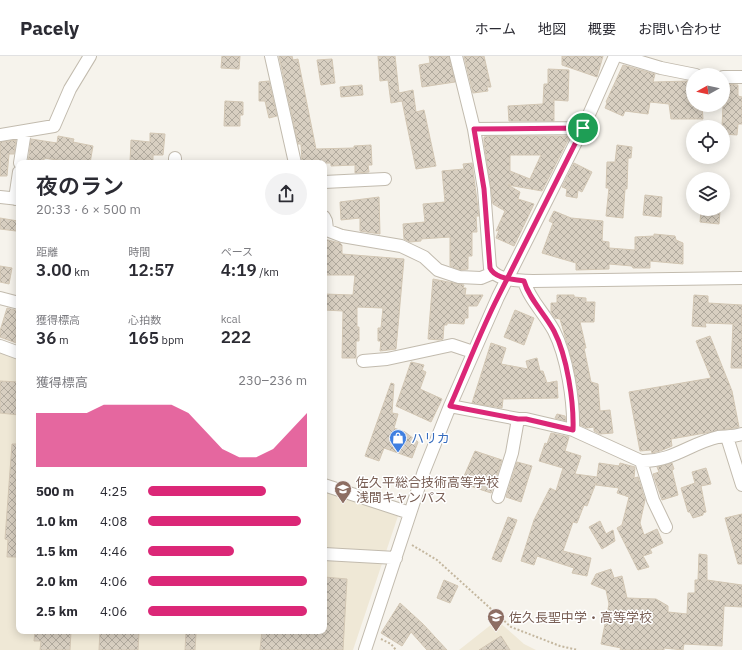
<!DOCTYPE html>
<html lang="ja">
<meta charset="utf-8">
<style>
body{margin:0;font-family:"IBM Plex Sans","Noto Sans JP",sans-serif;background:#f2f2f3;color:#2b2b33;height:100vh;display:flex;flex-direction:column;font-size:15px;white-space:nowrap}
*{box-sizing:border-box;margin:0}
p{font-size:13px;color:#7c7c81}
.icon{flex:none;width:22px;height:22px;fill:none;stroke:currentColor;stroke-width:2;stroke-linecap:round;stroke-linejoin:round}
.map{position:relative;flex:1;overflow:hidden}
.drawer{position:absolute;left:16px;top:104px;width:311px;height:474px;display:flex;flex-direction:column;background:#fff;border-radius:8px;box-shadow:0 2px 10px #0003}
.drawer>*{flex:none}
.needle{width:26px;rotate:262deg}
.fabs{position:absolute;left:686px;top:12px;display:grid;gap:8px}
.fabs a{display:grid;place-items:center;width:44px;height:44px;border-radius:50%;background:#fff;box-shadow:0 2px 10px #0003;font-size:20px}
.pin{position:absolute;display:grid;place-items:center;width:34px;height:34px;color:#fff;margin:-17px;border:2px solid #fff;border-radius:50%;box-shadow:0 1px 4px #0007}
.round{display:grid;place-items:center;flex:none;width:42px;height:42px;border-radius:21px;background:#f2f2f3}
.summary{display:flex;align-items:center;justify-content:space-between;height:68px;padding:0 20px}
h1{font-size:22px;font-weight:600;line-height:30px}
.stats{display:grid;grid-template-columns:repeat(3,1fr);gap:6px;height:68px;padding:4px 20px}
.stats div{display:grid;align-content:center}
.stats b{font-size:17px;font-weight:600}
.stats small{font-size:11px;font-weight:400}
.stats p{font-size:11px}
.chart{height:112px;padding:8px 20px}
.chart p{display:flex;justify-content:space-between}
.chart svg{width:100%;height:72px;margin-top:4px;fill:#db2777;opacity:.7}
ul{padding:0 20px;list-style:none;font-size:13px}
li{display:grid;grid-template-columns:64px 48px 1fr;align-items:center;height:30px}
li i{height:10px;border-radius:5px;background:#db2777}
header{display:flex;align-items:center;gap:24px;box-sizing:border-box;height:56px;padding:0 20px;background:#fff;border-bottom:1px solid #e1e1e2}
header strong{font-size:19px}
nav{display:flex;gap:22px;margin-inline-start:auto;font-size:14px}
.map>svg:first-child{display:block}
.education{fill:#efe8d6}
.building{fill:url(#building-cross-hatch);stroke:#d3c7b4;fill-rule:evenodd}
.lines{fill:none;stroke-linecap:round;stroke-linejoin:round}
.minor-casing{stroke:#c2bbae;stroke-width:14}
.path{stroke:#c4b79f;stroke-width:2;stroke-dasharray:2 2;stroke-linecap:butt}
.minor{stroke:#fff;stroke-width:12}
.route-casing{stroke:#fff;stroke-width:8}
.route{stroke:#db2777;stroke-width:5}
.labels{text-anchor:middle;stroke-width:3;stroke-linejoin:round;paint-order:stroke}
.shop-label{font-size:13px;fill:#366cbe;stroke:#fff;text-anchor:start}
.education-label{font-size:13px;fill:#785e54;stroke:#fff;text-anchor:start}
</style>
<header>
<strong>Pacely</strong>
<nav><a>ホーム</a><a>地図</a><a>概要</a><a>お問い合わせ</a></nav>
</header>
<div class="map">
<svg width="742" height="594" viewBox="0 0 742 594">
<defs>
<pattern id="building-cross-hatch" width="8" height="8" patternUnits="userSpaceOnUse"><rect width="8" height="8" fill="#d8cfc1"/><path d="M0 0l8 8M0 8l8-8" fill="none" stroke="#b1aa9e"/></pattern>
</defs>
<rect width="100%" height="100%" fill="#f6f3ec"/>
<path class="education" d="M0 295 19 303V575H324V435L398 460 353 594H0Z
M497 564 524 588 536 594H459Z"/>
<path class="building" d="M222 0H240L239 13 221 12Z
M279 0H292L293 4 298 3 316 93 354 92V90L371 89 372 109H368L369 116 355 117V109L331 110V107H302L301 88H298Z
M378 0H395L399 37 413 34 416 56 424 54 436 110 416 113 402 45 391 47 388 24 380 25Z
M429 0H449L455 26 422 31 419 9 430 7Z
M464 0H484L491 31H487L488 35 473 37Z
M562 0H603L597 21 562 9Z
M332 3 335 27 321 29 317 4Z
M623 9 655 18 653 26 689 25 690 49H702L703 63H671L669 48 650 46 648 58 625 55 623 60 605 52 607 47 606 46Z
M548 13 569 14 568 45 554 44V65H509L508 50 543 48 544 28H548Z
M269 25 277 60 269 62 265 45H259V26Z
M727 28 738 29V40L742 41V68H738L737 79 723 78V71H722L723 49H726Z
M362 29 363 39 341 41 340 31Z
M225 45 243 46V59H240V70H224Z
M150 77 165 78 163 99H153V107H130L131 84 150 86Z
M58 80 74 83 73 86 93 90 90 107 70 104V106L44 102V107H28L31 83 57 87Z
M494 80H570L542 135 508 129 520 136 518 143 534 148 514 190 496 182 499 174 496 175 505 155 493 148 484 86V81ZM510 99H541L530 123 510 115Z
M16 84 14 98H9L7 120H0V86Z
M617 89 632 91 631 102H628L627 133H625L623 162 606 160 609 132H606L607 106H615Z
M472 107 479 160H476L477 176H472V200H468V213L460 214 450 210V181L421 183V185L410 186 404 183 403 168 425 166 423 148 445 146 442 115 464 113 463 108Z
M574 107 592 116 582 136 578 134 577 142 566 140 567 133 562 131Z
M645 139 662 141 661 161 643 159Z
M379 141 380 178 360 175V162L341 164 340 146Z
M554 155 571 162 603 165 602 185 609 186V192L635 194V181L654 180V178L675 180 676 184 683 187V208L650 205V212H633L632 210 609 208V213L576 214V207L542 197 553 167 549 165Z
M701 155H720L719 168 700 166Z
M0 162 18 165 16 175 0 173Z
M324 183 340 187 342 189V198L404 203 396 293 380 295 381 285H378V272H381L383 252 357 251V271H359V285H356V302H342L343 255 324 254V238L353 239 355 219H324Z
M0 210 12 212 9 228 0 226Z
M433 223 464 229 463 232H466L465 239H483L477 250H468V262H465L464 268 447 267V269H444L443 283 439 284 428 283Z
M557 239H574V241L586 242V246H595L594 266H580L586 292H584L591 326 598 328 600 355 610 354 613 377 600 378 594 375V371L587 372 580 369 578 336 573 308 560 263 555 262 551 256V247H557Z
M694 239 708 240V247L742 249V312H731L733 268 705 267 706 271 692 270Z
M7 252 19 255V288L0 281V275Z
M515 254 534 262 524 289 504 281Z
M710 280 732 335 739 371 671 383 672 390 660 395 652 397 651 394 640 395 629 336 711 322 696 285Z
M491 287 506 292 501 308 528 313 526 305 537 302 540 315H543L547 327 557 325 558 342 503 343 502 352 472 347Z
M411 306 424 309 422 314 426 316 420 333 442 343 431 366 396 350Z
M0 325 19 326V359L0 357Z
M391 327 394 328 392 357 398 358 394 372 405 376 418 386 412 402 384 392 379 405 365 400Z
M557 358 565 360 566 365 555 362Z
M551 377 569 381 565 395 581 400 575 418 597 421 599 407 619 410 620 407 635 411 634 422 638 421 645 444 640 467 644 479 657 473 663 487 650 493 652 497 643 500 649 511 638 514 617 472 622 469 629 441 617 437 619 432 596 429V427L587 450 584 449 577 467 573 466 563 495 591 502 587 520 572 517 574 512 537 500 534 509 521 505 534 464 550 432 556 435 563 412 539 405 545 387 547 388Z
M12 388H19V501H7L8 484 5 483Z
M475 395 502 404 491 437 461 427Z
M517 406 532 410 521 446 506 441Z
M672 407 674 413 672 414 678 439 662 444 653 418 659 416 657 411Z
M706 412 711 428 701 430 706 456 703 457V459L693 462 690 456H688L681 432 695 427 692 416Z
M742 458V508H738L725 462Z
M508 461 517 464 501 506 492 503Z
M600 465 606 478 613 474 615 485 602 493 589 471Z
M699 498 707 499V524L742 529V551L724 550 722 590 684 588 683 594 664 592V594H620L621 592 601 588 609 548 606 534 591 528 596 518 611 513 614 522 622 520 627 542 656 543 668 550V556L687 558 688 537H695V524H698Z
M324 521 347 523 343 594H260L262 575H324Z
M444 524 458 530 450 547 437 542Z
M400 547 423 568 447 594H427L411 576 402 590 381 577Z
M35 575H71L70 594H40L41 585H34Z
M100 575H139L138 594H99Z
M186 576 196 577 195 594H185Z
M501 580 510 594H479Z"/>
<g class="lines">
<g class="minor-casing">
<path id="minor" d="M271 0 295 107
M456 0 474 73 484 133 490 212C496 225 521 225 533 225L742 222
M621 0 661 12 696 19
M723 21H742
M474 73 583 72
M0 79 54 70 70 33 90 0
M20 107 25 75
M175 107V102
M324 126 385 123
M0 141 19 143
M15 143 19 116
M324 161 326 165 327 173
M324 173 342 180 401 190 424 201 438 214 459 221 481 222 493 217
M524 225C529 243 545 258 554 275 567 300 574 346 573 374
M0 242 19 247
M0 290 19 297
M363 305 387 303 452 289 473 296
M450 350 518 363H526L573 374 641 405C672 406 691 387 718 381 726 380 733 381 742 378
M727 381 742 429
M641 405 653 444 666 471
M324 429 410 457
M498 441 512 397 518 363
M324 498 396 502
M365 594 424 415 450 350 498 241 583 72 615 0"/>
</g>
<path class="path" d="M412 489 437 504 511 571 560 590 578 594
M381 583 391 588 396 594"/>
<use href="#minor" class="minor"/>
</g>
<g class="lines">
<g class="route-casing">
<path id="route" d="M583 72C555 128 526 185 498 241 480 276 466 314 450 350L518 363H526L573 374C574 346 567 300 554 275 545 258 529 243 524 225 513 223 495 223 490 212L484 133 474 73 583 72"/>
</g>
<use href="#route" class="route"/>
</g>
<defs>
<g id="shop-pin" transform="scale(0.9)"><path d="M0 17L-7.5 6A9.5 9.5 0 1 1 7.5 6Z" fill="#3f7fe0" stroke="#fff"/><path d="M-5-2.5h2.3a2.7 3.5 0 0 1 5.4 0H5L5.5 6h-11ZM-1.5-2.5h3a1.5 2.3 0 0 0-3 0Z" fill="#fff"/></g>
<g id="school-pin" transform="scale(0.9)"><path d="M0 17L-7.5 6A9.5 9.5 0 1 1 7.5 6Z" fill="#8d6e63" stroke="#fff"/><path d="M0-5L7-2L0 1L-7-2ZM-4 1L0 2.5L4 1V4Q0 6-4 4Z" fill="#fff"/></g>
</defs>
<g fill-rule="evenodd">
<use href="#shop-pin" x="398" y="382"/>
<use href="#school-pin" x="343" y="433"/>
<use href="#school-pin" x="496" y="561"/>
</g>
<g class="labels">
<g class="shop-label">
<text x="411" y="387">ハリカ</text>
</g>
<g class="education-label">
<text x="356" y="431">佐久平総合技術高等学校<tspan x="356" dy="15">浅間キャンパス</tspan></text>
<text x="509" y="566">佐久長聖中学・高等学校</text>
</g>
</g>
</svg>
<div class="fabs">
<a><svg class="needle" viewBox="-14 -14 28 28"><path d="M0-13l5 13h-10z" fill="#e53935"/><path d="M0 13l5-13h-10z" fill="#7c7c81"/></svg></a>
<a><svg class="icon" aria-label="locate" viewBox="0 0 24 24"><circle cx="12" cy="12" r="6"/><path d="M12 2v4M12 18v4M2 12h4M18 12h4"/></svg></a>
<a><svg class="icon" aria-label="layers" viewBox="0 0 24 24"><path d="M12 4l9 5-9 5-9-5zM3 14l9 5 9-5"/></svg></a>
</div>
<div class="pin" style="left:583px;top:72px;background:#1e9e55"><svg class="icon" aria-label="arrive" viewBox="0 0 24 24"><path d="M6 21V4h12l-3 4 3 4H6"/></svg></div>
<section class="drawer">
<div class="summary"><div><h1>夜のラン</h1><p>20:33 · 6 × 500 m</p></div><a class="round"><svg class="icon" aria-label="share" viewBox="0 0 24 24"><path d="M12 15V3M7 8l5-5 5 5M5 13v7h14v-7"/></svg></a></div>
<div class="stats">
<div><p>距離</p><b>3.00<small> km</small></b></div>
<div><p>時間</p><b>12:57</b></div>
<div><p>ペース</p><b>4:19<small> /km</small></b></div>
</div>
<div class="stats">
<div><p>獲得標高</p><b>36<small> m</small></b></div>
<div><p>心拍数</p><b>165<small> bpm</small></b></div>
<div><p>kcal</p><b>222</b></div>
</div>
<div class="chart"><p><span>獲得標高</span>230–236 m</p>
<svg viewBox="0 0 160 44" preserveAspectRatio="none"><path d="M0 44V11L10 11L20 11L30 11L40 6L50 6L60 6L70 6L80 6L90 11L100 22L110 33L120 38L130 38L140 33L150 22L160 11V44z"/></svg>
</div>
<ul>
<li><b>500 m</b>4:25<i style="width:74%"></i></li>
<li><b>1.0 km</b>4:08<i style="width:96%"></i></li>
<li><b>1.5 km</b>4:46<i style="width:54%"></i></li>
<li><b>2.0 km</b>4:06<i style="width:100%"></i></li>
<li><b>2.5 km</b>4:06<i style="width:100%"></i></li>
</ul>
</section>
</div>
